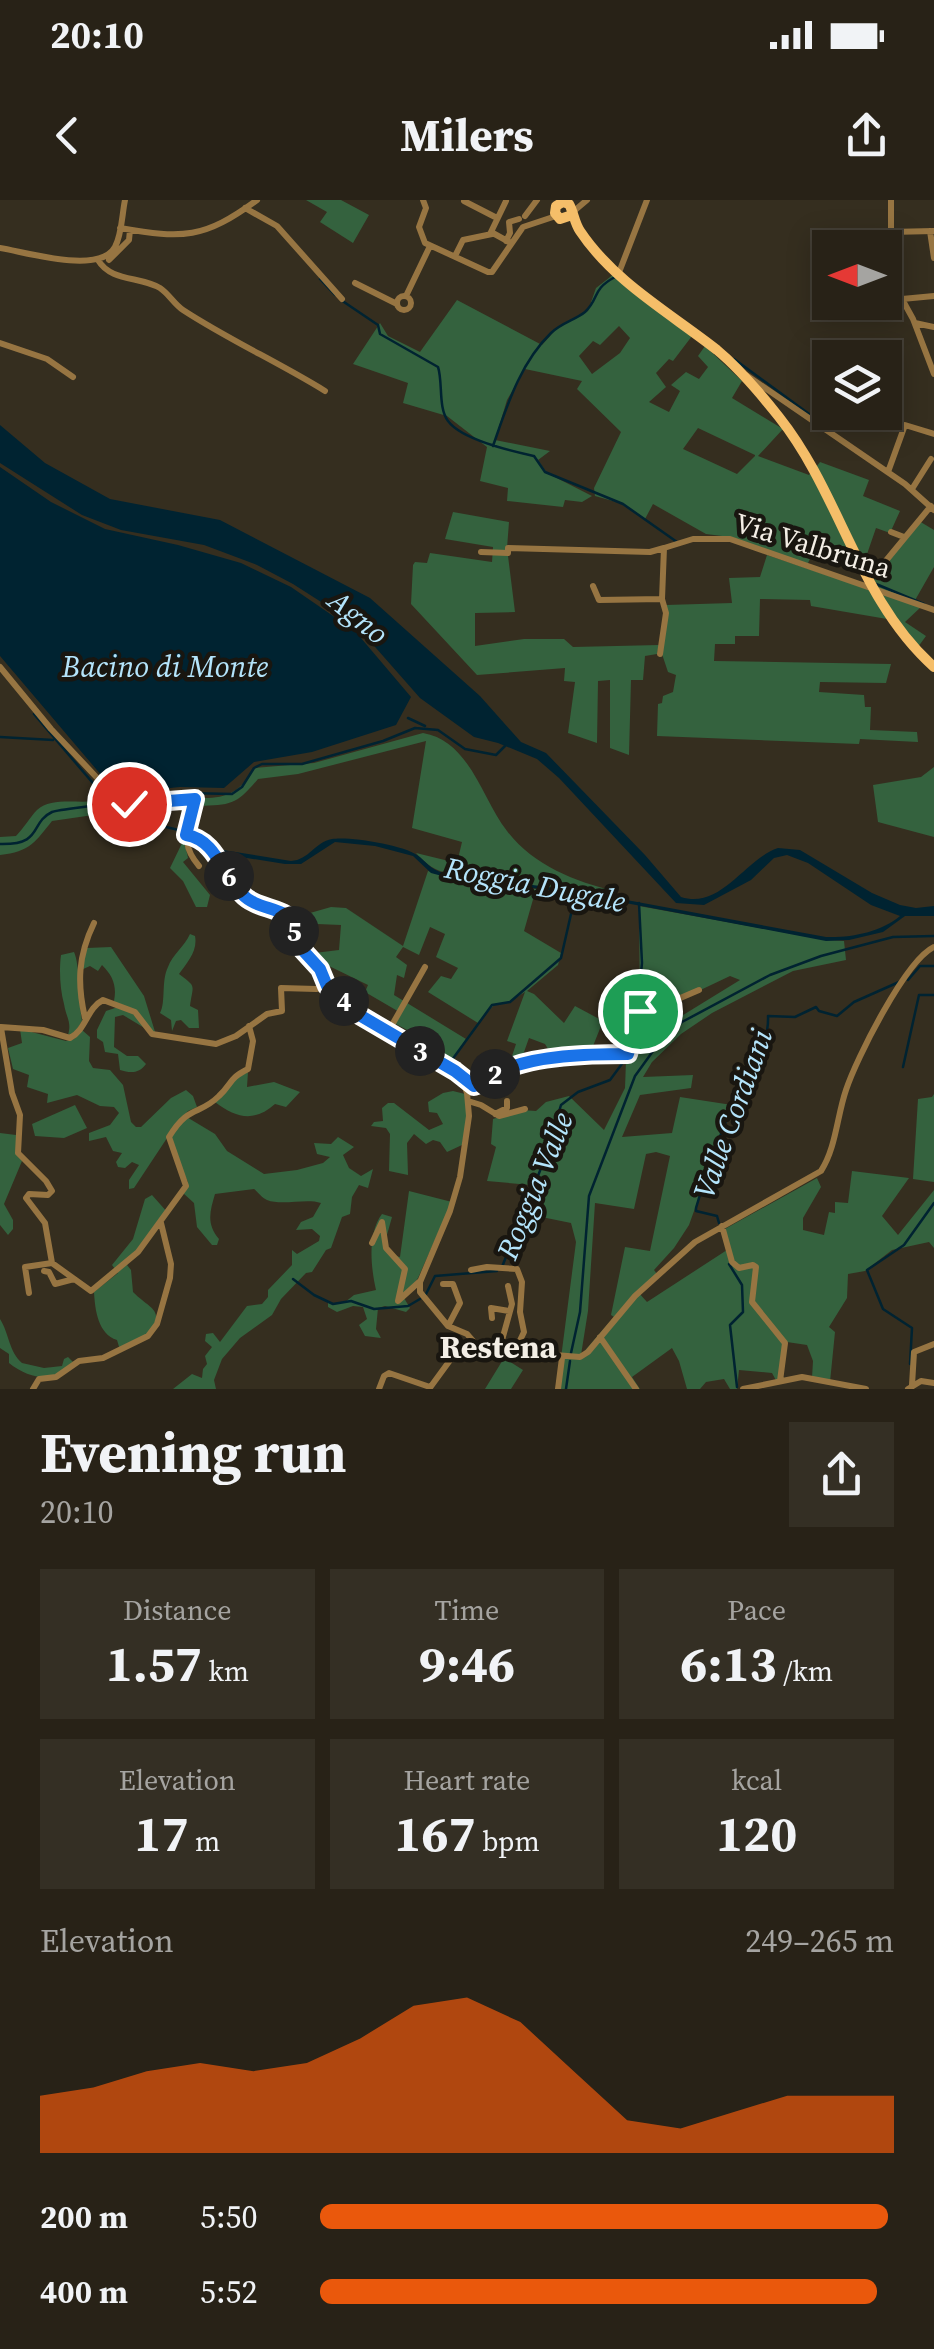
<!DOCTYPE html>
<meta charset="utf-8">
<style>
body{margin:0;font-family:"Source Serif 4",serif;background:#342f24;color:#f1f3f6;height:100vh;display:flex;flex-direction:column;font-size:38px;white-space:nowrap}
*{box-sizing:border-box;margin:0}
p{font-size:32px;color:#a5a4a1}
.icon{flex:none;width:55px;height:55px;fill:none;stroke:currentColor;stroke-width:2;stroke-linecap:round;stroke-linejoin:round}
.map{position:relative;height:1189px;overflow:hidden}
.drawer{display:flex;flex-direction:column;background:#282217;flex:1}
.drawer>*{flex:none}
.needle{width:65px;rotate:270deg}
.tools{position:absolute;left:812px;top:30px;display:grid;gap:20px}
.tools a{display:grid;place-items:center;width:90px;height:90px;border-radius:0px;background:#282217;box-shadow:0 5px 25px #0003,0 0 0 2px #443f36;font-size:50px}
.pin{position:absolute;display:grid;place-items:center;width:85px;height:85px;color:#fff;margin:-42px;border:5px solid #fff;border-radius:50%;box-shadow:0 2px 10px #0007}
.km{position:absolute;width:50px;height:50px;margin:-25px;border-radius:50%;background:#222;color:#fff;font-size:28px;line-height:50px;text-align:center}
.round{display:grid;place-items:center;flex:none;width:105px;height:105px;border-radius:0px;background:#342f24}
.summary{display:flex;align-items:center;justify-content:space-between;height:170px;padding:0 40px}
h1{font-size:55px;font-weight:700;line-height:75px}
.figures{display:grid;grid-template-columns:repeat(3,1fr);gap:15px;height:170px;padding:10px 40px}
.figures div{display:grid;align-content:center;border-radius:0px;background:#342f24;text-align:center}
.figures b{font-size:50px;font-weight:700}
.figures small{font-size:28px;font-weight:400}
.figures p{font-size:28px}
.chart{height:280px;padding:20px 40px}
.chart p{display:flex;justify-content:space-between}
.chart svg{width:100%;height:180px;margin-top:10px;fill:#ea580c;opacity:.7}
ul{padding:0 40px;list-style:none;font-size:32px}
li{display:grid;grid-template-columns:160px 120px 1fr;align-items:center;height:75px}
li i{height:25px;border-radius:12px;background:#ea580c}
.status{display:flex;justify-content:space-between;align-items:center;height:70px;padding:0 50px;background:#282217;direction:ltr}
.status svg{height:28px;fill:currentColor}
header{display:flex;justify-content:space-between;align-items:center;height:130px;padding:0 40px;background:#282217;font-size:45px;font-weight:700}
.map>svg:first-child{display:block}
.green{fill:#34623e;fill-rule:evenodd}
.water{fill:#002331}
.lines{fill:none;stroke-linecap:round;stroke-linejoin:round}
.stream{stroke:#002331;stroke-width:2.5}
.minor{stroke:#977542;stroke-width:6}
.major{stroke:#f5be69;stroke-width:10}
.route-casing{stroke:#fff;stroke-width:20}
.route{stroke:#1a73e8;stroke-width:12}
.labels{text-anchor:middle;stroke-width:9;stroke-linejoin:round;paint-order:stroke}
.street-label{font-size:28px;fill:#f3eee5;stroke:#191610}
.water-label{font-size:30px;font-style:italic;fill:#b4e4fb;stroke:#191610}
.quarter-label{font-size:32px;font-weight:bold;fill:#f3eee5;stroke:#191610}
</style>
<div class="status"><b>20:10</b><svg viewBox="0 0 49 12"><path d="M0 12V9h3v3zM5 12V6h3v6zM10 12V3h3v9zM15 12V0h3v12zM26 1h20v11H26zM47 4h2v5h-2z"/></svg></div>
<header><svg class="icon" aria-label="back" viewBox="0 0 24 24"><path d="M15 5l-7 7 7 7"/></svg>Milers<svg class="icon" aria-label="share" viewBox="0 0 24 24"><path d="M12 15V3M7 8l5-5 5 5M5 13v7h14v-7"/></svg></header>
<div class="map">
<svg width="934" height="1189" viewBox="0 0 934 1189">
<rect width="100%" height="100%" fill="#352e1f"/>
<path class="green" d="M306 0H341L369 15 353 43 320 22 327 12Z
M614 74 692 136 673 161 669 159 656 173 666 187 649 202 669 212 680 191 671 185 686 172 699 179 708 167 698 156 705 146 742 181 732 198 783 229 758 256 809 275 811 272 850 350 827 344 823 350 816 347 807 365 730 337 706 334 653 304 645 319 620 303 595 296 594 288 621 232 577 189 582 181 525 169 507 200 495 240 550 251 538 260 547 273 592 296 582 302 565 300 563 307 507 301 508 288 480 281 487 247 447 216 403 203 408 183 353 164 380 123 388 136 420 152 457 100 542 145 559 126 588 111 596 88ZM619 126 630 138 620 153 592 174 579 156 593 141 600 145ZM698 228 755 255V256L737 274 683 249Z
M820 262 869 280 863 296 900 311 890 333 876 328 866 357 884 363 919 321 934 330V367L914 402 922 406 905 422 926 436 918 447 893 416 816 267Z
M453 312 509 322 507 348 515 412 475 413V446L524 439H564L573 447 659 445 657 454 645 456 643 480H631L629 555 610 548V480L598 481 597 543 568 533 575 482 564 481 565 468 477 475 411 404 413 365 415 362 427 363 430 353 492 362 493 347 445 339Z
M767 355 868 389 887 419 811 406 810 400 760 399 759 436H735V444H715L714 461 891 464 886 483 820 482 819 492 864 495 865 507H871L870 530 917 532 918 542 860 539 859 544 657 536 658 504 662 503 663 496 673 492 676 475 668 472 662 454 666 405 732 403 729 378 760 377Z
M423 533C470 541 482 599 507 631 533 665 575 682 615 691L614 697 454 675C437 671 428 667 416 653L457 663 462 642 412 628 426 541 298 574 258 579C236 605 232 605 198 606V598C226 599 240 593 254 568L314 563Z
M934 567V637L878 622 873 585 921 577Z
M103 599 115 600 114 612 52 621C36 641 30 652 0 655V637L16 636C24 628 30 617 37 610 53 595 84 606 103 599Z
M184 639 188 658 183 662 210 695 207 707H196L183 681 170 668Z
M428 671 454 679 536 689 524 731 561 753 558 765 527 791 534 794 564 823 575 806 603 821 593 846 582 847V853L553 857 545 844 529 838 519 866 508 868 516 844 507 841 525 792 509 802 495 804 478 823 428 792 441 776 451 779 458 768 436 757 445 734 430 727 419 755 403 747 396 757 407 765 404 778 397 775 394 795 466 839 450 866 436 859 441 848 394 823 401 813 365 792 368 785 329 766 325 773 327 785 306 754 339 750 341 725 293 723 285 712 310 713 331 707 346 708 403 746Z
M639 706 826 740 844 741 846 760 793 771 712 813 681 834 652 862 643 877 693 875 691 888 640 895 622 937 672 933 680 897 732 905 689 1025 674 1048 654 1070 657 1074 638 1092 647 1102 727 1050 723 1030 817 978 821 987 803 1018V1030L824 1035 829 1012 835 1013V1002L848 1003 852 971 909 978 882 1016 898 1035 934 990V1048L929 1042 892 1050 865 1071 848 1074 847 1098 829 1127 835 1132 830 1182 812 1178 813 1161 807 1145 787 1142 778 1184 772 1173 739 1170 737 1189H730L724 1179 706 1182 700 1189H687L679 1161 672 1148 632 1177 640 1189H557L576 1042 571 1023 522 1013 531 985 487 981 496 947 491 944 493 919 521 910 536 911 546 902 569 896 604 930 625 888 626 861 675 820 740 780 730 776 671 804 640 810ZM656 952 670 956 650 1051 625 1047 611 1115 614 1117 581 1155 588 1111 595 1003 634 1009 646 954Z
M190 734 195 736C198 751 187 763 179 774 197 788 193 783 190 806L198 810 199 828H189L181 820 176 821 172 831 171 820 160 813C166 802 161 781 168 767 172 755 185 746 190 734Z
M111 747 144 796 156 835 123 815 115 817 114 847 127 856H138L146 864C139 874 130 873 120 870L118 854 105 852 103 842 97 838V830L106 811 121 806 114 801C117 786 113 776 102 765L98 771 90 766 81 770 87 748Z
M74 752C80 765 79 803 82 821L74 834 68 835C72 822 66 817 64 804 60 789 59 770 61 755Z
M20 829 66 841 74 839 82 830 90 837 89 861 93 868 110 870 123 885 131 922 136 927H141L171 898 186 890 193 896 197 907 188 911 177 923 185 916 215 934 227 951 264 974 297 970 323 963 330 957 317 954 314 943 331 944 338 937 354 947 343 955 349 968 361 976 373 969 368 988 359 985 352 997 350 1014 342 1017 331 1048 326 1050 312 1072 306 1073 281 1099 272 1115 240 1138 222 1159 214 1180 216 1189H173L192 1174 202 1178 203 1169 207 1164 205 1156 212 1147 205 1141 206 1134 213 1133 220 1142 247 1106 262 1104 268 1097V1090L292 1065V1050L297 1054 319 1041 320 1036 312 1029 296 1030 301 1022 313 1017 321 1003C306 998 282 1006 267 1000 262 998 259 993 254 989L215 994C210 1011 206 1024 219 1039L217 1045H212L197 1027 194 1003 183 993 188 982 168 940 173 929 134 988 129 989V980L139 965 132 962 125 968 118 967 116 962 122 953 113 951 106 937 89 941V933L110 925 119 913 114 907 100 906 77 895 47 903 48 894 27 887 29 875 13 869 8 848 22 843Z
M248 872 247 887 274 882 300 892 286 907 275 904C255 922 237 919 215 902L230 882Z
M453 891 465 894 467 920 462 945 447 952 440 942 433 940 426 944 414 934 407 943 408 975 389 971 390 934 386 928 371 926 374 922 383 921 382 908 388 903H394L429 930 443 924 437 913 429 912 428 902 443 893Z
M934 894V982L913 979 918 899 932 897Z
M75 905 87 928 64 938 35 936 32 924Z
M0 933 16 935 22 961 4 1004 13 1020V1029L8 1035 0 1025Z
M409 991 452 1002 418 1078 404 1098 410 1108 406 1112 385 1106 378 1108 376 1129 381 1138 365 1136 359 1125 367 1119 363 1107 353 1106 337 1112 328 1107V1103H344L354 1095 376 1090C371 1068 367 1034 382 1014L392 1017 385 1042 392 1055 400 1057Z
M152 995 168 1013 127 1065 131 1070 133 1092C151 1110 164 1108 151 1135L120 1150 117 1140C98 1134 95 1110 94 1092L118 1073 112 1065 133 1039 145 999Z
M0 1119C9 1133 9 1152 22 1163L44 1168 62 1166 64 1159 68 1157 76 1165C57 1185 29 1179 9 1163V1154L0 1148Z
M504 1158 523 1170 511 1189H485Z"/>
<path class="water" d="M0 225 45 263 110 299 220 320 370 398 480 496 521 542 546 553 645 655 681 697C721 710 745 659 778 648L800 650 872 693 900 705 916 708 934 706V716H905L883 732 849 740 826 741 578 694 442 676 431 673 413 656 375 646 335 642 301 664H285L216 653 202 638 223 650 291 661C309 660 315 642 332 639 348 636 404 645 417 655 427 662 430 669 443 673L578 691 826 737C851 738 881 732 900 716L871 705 808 663 787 655 774 658 751 680 704 705 676 703 559 578 537 559 498 543 474 537 420 498 354 423 293 384 257 365 204 345 121 330 82 315 0 263Z
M0 267 51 302 105 329 178 345 241 363 291 387 355 431 411 497 396 525 312 552 254 562 224 588 180 587 131 592 113 589 0 456Z"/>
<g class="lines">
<path class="stream" d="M320 79 335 95
M341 100 378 125 380 134 438 167C443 182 438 208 448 221 462 240 512 251 534 256L545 272 623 304 677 342
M734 159 816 219
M493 246C507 206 520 163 551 133 561 123 575 120 585 112 600 98 591 90 615 77
M876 384 924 404
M34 514 121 616 199 635 205 639
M408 518 425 526
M0 537 53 540
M122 601 185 593 232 594 242 587 254 568 262 564H302L383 541 415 528 438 530 465 549 496 555 505 546
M0 644C44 645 29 623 52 612 59 609 98 606 109 603
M908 780 920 766H934
M637 815 642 763 639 703
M449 864 492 805 510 802 561 758 576 692
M903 867 919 795H934
M719 1023 717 1016 696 1011V1008C709 963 727 917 745 873 755 849 769 845 768 816L795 817 816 807 819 811 837 816 854 802 899 782
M729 1064 742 1085 743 1112 730 1125 737 1187
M502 1067 545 958 561 905 578 892 610 880 627 857
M293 1079 314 1095 333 1104 351 1101 374 1109 408 1106 420 1099
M426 1094 435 1076 497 1071
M571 1153 580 1112 589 996 635 876 661 840 682 822 770 775 821 756 893 737 934 736
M910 1164 912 1128 883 1109 867 1070 904 1045 934 1003
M566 1189 570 1161"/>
<path class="minor" d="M423 0 426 8 419 27 425 43 488 72H492L523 27 556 16
M891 0V79L913 119 934 174
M464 1 497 18
M506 1 491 32 511 43
M245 8 277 26 342 99
M574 11 587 0
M525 16 537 0
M120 28C183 39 204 39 257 0
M930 31 934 58
M890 32 934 31
M506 41 510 33 509 22 519 19
M0 48C26 52 100 75 115 47 122 34 122 14 125 0
M455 56 463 40 492 34
M98 60C111 82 140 76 160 88 169 94 174 104 183 110 229 140 278 162 325 191
M109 60 129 40 130 30
M618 75 647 0
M355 83 397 104
M406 96 430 46
M397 103a7 7 0 1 1 14 0a7 7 0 1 1-14 0Z
M902 99 934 96
M915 123 934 127
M0 143 47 159 73 177
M746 175 905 284 934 310
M888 272 905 225 934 234
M912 289 931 259
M891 332 904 337
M481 352 508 353V348L650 352 664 348
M884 363 931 306
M593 386 599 400 662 399
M660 454 666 413 662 399 664 348 693 339H730L934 410
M0 467 51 529 116 598 119 606 195 599C195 627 175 638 199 666
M186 635C217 640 222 675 242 694 254 707 273 707 286 715L298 745 320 769 327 786
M85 818C77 783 78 756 94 723
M1 827 43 830 70 838C86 830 87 808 103 800L135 812 152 834 216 844 236 836 267 814 282 811 281 788 316 789 327 786 359 815 478 886C520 855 576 854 627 854L643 808 671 802 699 790
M1 828 12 893 20 915 18 953 46 981 52 991 48 995 29 994 26 998 45 1023 52 1063 91 1091 138 1052 186 986 169 937C189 904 199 916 219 896 233 883 228 879 248 869L253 841 249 826
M388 832 425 767
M462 878 467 893 469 916 460 977 450 1011 420 1082V1092L448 1126 467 1134 480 1149 580 1157 588 1152 635 1096 695 1042 821 971C836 948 837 916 846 890 856 859 906 760 934 747
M468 901 481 905 499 916 525 909
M495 914 507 908V901
M722 1026 732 1062 739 1068 753 1065 756 1067 752 1102 785 1143 780 1181
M372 1043 382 1022 386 1048 405 1069 398 1101 419 1082
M471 1070 487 1067 517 1069 522 1082 520 1112 524 1132 514 1153
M44 1071 49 1072 55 1084 74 1079
M443 1084H453L460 1103 448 1126
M29 1093 25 1067 52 1063
M492 1118 491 1108 509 1111
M600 1137 636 1189
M499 1151 512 1104 508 1086
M912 1185 914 1152 934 1144
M33 1189 39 1179 56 1177 79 1161 103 1158 148 1136 157 1124 170 1078 171 1064 161 1023
M379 1189 384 1176 389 1173 430 1187
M429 1189 459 1148 475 1146
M558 1189 562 1158
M743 1189 802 1177 866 1189
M908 1189 921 1181 934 1183"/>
<path class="major" d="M572 15 560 19 555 13 556 6 563 2 569 4C574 13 574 22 580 31 614 82 670 113 717 150 740 169 760 193 779 217 841 295 858 399 934 467"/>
</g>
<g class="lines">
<g class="route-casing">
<path id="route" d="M129 604 195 599 186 635C217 640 222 675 242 694 254 707 273 707 286 715L298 745 320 769 327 786 356 813 455 871 474 886C484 883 491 875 501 871 536 855 589 854 628 854L640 811"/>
</g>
<use href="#route" class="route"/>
</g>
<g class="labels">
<g class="street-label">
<text transform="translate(813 345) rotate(17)" y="10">Via Valbruna</text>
</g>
<g class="water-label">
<text transform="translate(358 417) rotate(39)" y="10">Agno</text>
<text x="165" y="477">Bacino di Monte</text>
<text transform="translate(535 685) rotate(11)" y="10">Roggia Dugale</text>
<text transform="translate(733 914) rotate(-70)" y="10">Valle Cordiani</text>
<text transform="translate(535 986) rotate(-68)" y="10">Roggia Valle</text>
</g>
<g class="quarter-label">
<text x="498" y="1158">Restena</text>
</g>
</g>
</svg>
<div class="tools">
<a><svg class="needle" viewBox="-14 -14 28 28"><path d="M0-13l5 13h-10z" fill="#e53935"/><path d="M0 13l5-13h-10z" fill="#a5a4a1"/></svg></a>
<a><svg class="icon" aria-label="layers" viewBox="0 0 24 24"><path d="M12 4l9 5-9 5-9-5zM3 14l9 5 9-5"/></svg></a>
</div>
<div class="pin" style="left:640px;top:811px;background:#1e9e55"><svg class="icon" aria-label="arrive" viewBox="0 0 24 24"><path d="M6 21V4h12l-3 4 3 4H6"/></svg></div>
<div class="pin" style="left:129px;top:604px;background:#d93025"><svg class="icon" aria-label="check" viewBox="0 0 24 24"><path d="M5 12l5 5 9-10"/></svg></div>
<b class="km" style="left:495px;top:874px">2</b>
<b class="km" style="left:420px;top:851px">3</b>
<b class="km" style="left:344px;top:801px">4</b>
<b class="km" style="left:294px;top:731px">5</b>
<b class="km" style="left:229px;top:676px">6</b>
</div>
<section class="drawer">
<div class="summary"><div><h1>Evening run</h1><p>20:10</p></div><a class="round"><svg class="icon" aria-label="share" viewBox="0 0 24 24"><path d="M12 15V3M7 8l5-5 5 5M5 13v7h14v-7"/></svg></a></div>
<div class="figures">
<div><p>Distance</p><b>1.57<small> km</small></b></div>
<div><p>Time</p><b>9:46</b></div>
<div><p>Pace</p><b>6:13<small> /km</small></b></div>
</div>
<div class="figures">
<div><p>Elevation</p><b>17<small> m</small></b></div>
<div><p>Heart rate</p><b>167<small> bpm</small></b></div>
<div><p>kcal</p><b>120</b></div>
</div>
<div class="chart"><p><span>Elevation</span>249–265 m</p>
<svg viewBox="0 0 160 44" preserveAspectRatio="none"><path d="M0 44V30L10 28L20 24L30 22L40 24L50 22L60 16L70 8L80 6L90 12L100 24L110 36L120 38L130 34L140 30L150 30L160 30V44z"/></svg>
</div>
<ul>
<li><b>200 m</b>5:50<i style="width:99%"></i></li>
<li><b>400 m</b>5:52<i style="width:97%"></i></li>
</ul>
</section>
